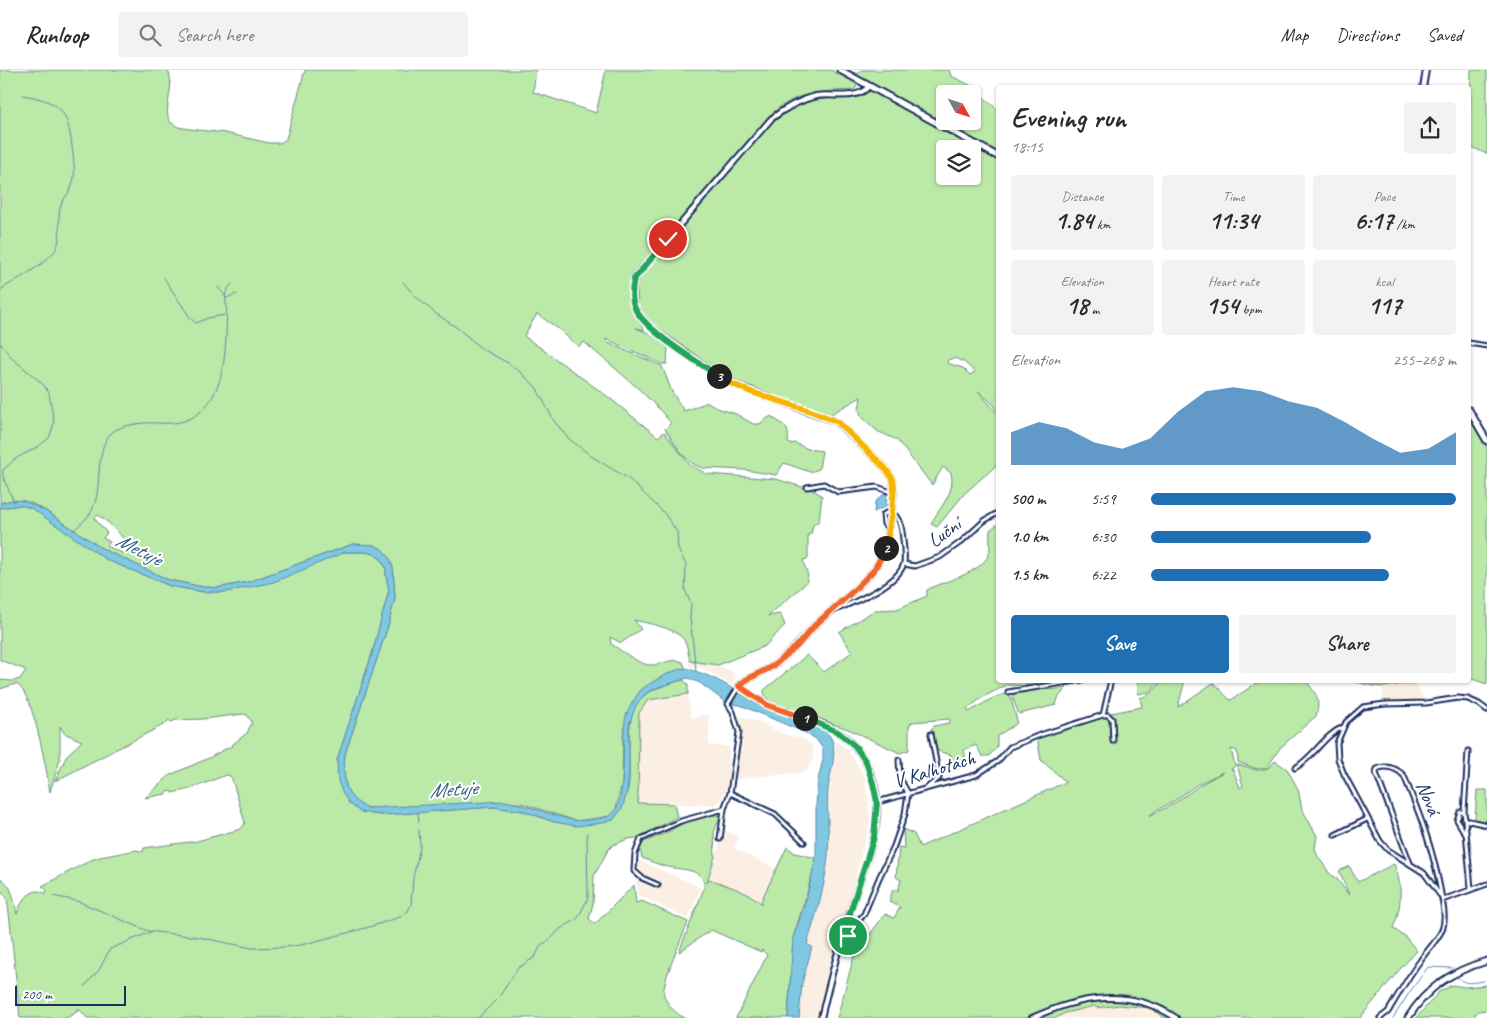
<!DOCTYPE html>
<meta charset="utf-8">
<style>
body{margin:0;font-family:Caveat,sans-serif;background:#f2f2f3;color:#2b2b33;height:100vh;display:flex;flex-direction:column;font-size:19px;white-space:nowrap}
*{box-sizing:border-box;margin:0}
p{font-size:16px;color:#7c7c81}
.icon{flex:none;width:28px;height:28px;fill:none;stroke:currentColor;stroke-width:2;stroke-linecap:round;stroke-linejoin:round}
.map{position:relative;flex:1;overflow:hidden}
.side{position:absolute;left:996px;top:15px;width:475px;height:598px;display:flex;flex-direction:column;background:#fff;border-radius:5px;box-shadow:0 1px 4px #0004}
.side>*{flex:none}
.needle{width:32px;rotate:130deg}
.buttons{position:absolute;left:936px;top:15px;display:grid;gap:10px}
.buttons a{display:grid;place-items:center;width:45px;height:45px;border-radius:5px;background:#fff;box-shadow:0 1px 4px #0004;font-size:25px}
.scale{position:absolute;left:15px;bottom:12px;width:111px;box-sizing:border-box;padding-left:5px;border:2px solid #1b2f5e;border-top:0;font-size:14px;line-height:18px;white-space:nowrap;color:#1b2f5e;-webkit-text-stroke:4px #fff;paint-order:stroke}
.pin{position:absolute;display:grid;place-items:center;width:42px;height:42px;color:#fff;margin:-21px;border:2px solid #fff;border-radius:50%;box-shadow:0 1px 5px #0007}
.km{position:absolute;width:25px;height:25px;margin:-12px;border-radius:50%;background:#222;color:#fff;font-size:14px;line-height:25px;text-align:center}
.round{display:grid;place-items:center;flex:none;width:52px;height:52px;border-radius:5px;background:#f2f2f3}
.overview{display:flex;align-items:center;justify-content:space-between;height:85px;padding:0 15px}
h1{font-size:28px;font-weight:700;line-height:38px}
.figures{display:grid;grid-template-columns:repeat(3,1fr);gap:8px;height:85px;padding:5px 15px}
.figures div{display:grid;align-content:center;border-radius:5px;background:#f2f2f3;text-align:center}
.figures b{font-size:25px;font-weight:700}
.figures small{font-size:14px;font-weight:400}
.figures p{font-size:14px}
.chart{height:140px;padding:10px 15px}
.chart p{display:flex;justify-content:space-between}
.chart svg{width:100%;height:90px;margin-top:5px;fill:#1f6fb2;opacity:.7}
.button{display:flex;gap:10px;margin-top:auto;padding:10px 15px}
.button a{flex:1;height:58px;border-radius:5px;background:#1f6fb2;color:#fff;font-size:20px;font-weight:700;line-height:58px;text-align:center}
.button a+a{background:#f2f2f3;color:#2b2b33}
ul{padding:0 15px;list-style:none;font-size:16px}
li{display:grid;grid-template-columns:80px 60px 1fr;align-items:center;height:38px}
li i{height:12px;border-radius:6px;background:#1f6fb2}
header{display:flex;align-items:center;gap:30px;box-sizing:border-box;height:70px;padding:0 25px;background:#fff;border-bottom:1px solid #e1e1e2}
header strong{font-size:24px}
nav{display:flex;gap:28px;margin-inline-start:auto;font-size:18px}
.search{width:350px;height:45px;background:#f2f2f3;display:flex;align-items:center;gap:12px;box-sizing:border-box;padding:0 18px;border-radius:5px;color:#7c7c81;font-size:19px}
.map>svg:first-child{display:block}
.built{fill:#faefe2}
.green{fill:#bbe9a7;stroke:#6b8c82;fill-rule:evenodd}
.water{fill:#80c8e1;stroke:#588bad}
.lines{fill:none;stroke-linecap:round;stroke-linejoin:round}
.stream{stroke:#588bad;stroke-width:1}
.minor-casing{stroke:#1b2f5e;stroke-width:7}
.tertiary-casing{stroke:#1b2f5e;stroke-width:8}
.primary-casing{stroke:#1b2f5e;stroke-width:9}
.minor{stroke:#fff;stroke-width:3}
.tertiary{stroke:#fff;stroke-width:4}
.primary{stroke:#fff;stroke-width:5}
.split-1-casing{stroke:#fff;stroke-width:10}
.split-2-casing{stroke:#fff;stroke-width:10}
.split-3-casing{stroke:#fff;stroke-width:10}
.split-4-casing{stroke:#fff;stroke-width:10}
.split-1{stroke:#22a559;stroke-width:6}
.split-2{stroke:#f0652b;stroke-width:6}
.split-3{stroke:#f5b400;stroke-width:6}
.split-4{stroke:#22a559;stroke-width:6}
.labels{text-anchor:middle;stroke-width:4;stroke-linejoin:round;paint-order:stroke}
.street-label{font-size:20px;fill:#1b2f5e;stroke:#fff}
.water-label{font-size:21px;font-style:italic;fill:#395d85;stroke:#fff}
</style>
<header>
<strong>Runloop</strong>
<div class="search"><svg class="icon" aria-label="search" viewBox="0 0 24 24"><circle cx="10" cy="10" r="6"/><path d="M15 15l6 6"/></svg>Search here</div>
<nav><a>Map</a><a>Directions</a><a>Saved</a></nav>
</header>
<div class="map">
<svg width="1487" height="948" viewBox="0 0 1487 948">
<rect width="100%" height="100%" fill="#fff"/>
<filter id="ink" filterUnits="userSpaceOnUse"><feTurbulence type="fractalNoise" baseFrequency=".02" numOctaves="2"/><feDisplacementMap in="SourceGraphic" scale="10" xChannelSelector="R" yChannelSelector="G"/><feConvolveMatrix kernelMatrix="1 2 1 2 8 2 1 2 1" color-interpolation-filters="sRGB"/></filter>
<g filter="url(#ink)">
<path class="built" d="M689 591 718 595 732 602 735 607 734 610 731 615 703 598 689 596Z
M1416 612 1424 632 1383 631V617Z
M688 624 691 649 709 644V675L729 677V706L724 724 716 735 638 733 639 643 647 630Z
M738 646 762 653 779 663 804 669 812 675 813 688 806 702 734 709 740 670Z
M832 669 847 679 865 708 870 751 818 948H799L802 913 812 878 807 875 818 837 828 786 827 738 828 716 834 689Z
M719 757 739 767 734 778 776 799 761 831 709 809 708 806 720 773 717 764Z
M636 789 701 818 688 849 638 825 635 803Z
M1119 935 1150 938 1164 948H1056L1065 943 1094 936 1097 938Z"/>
<path class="green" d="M0 0H168C176 19 162 38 170 52L178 57 190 59 225 63 269 73H280L286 69 305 0H536L533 22 596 43 606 0H830L857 13 856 18 853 20C816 22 796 21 768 47L637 199C622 222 629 240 645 260L636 258 651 264 668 277 667 294H662L606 269 608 273 662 296 672 322 684 341 708 332 717 338 736 344 753 354H759L771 346C783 356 790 355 788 372L790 374 795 373 808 379 822 381 819 399 810 402 784 393 776 405 745 400 703 398C686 395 674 372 665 359L671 353C646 322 614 298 584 272L578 277 560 260 537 244 524 266 607 326 658 367 664 362 690 395 707 404 776 409 815 421 822 426 819 451 813 455 811 464H808V489L803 490C805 500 811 505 805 514L768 546 780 544 785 555 765 576 718 595 690 591C688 585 688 577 685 572 677 557 648 554 634 550L641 559 621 573 610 567 611 574C621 580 641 596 651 595 663 595 672 587 683 592L685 598 659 608 640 622 632 634 626 647 623 665 622 713 615 742 610 746 576 751 521 733 368 738C343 729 343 707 345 684L388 556 395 528 393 498 374 475 353 474 248 512 216 518 198 516 169 510 103 479 46 441 31 433 24 431 13 430 0 433ZM98 445C111 454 123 465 130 480L124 484 107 476 110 472 103 468 107 463 94 448Z
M847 0 858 4 861 0H949L951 6 970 15 999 41V83ZM945 24H972V51H945Z
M1471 0H1487V84L1469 76Z
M871 21 999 91V343L993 334 978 321 999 345V393L965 423 937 457 931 454C939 437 956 424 951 403L943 397 932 415 897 370 877 361 861 346 859 339 861 327 831 344C810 339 781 331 761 323 728 309 698 288 669 267 660 260 647 253 641 242 633 230 635 215 643 203L772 52C793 33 810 30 837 28 849 27 860 27 871 21ZM945 79H972V106H945ZM954 288 964 292 975 302 970 305 963 298 947 293 948 290Z
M1469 347 1487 378V614L1469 608Z
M20 435 31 438 44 445 107 490 170 516 204 522H226L345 482H366L374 484 381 489 386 498V506L389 520 372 584 337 690 349 733 372 744 380 745 493 737 524 741 554 752 613 750C617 741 624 732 627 722 630 713 629 701 629 691 629 639 628 624 683 610L688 614V624L648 630 639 643 638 733 674 734 677 747 637 768 628 769 613 775 608 780 594 806 593 834 589 849 595 854 634 815 636 833 641 831 644 832 688 852C683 866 661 913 664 925 667 935 676 944 685 948H87L80 940 76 939 78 941 67 948H20L10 851 7 828 0 819V808C13 815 14 831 17 844 20 832 33 814 46 824L47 820 42 816 91 790 100 787 137 780 143 782 144 778 197 771 241 759 245 753 232 709 230 706 226 705 190 719 172 723 171 721 166 722V724L145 728 170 705 209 688 229 677H232L233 674 247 663 252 652 247 645 243 644 203 649 176 650 171 652 169 650 165 654 55 711 67 685 82 671 64 663 60 656V689L50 722C47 703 33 620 16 614L0 619V610L13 611 20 609 26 600 0 590V438Z
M999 453V610H1070L1031 616 1007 615 983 627 967 639 969 642 993 628 1007 623 1010 626 1017 650 1016 654 997 666V677L989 686H982L976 675 964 680C966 689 968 696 957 699L954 698 951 685 935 680 931 659 934 656 949 653 950 651 949 649 912 652 909 656V680L900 683 848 659 769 632 764 623V620L807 585 824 602 852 582 839 562 875 540 897 539 927 526V520C945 510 981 504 989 484 991 478 989 466 990 460Z
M1137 610H1159L1151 621 1138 624Z
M1167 610H1185L1178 637 1213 613C1221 618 1223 625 1231 630L1261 610H1306C1316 625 1321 627 1316 646L1280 678 1267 698 1257 699 1238 692 1237 681 1231 679 1235 696 1231 699 1233 700 1240 718 1243 716 1237 695H1240C1256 699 1263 706 1275 691L1287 699 1298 719 1302 739 1317 766 1315 778 1317 785 1330 804 1337 809 1349 825 1339 801 1349 796 1358 812 1394 794C1403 816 1402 836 1393 858L1402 865 1403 864 1417 881 1400 899 1360 948H1164L1150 938 1119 935 1097 938 1094 936 1065 943 1056 948H837L854 886 885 844 894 848 900 837 889 832 893 819 898 821 901 810 896 807 899 777 904 778 903 759 914 764 920 777 1066 712 1041 690 1037 667 1107 646 1111 643 1142 637 1140 628C1149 625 1155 621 1160 612L1166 613ZM1223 702 1200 715 1173 734 1149 746 1155 741 1174 731 1196 715Z
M1348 610H1431L1383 617 1373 616Z
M1067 617 1058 628 1056 635 1019 644 1012 627 1014 623C1030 615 1051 623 1067 617Z
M1477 720H1487V753L1475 749Z
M712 745H719L720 748 714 762 715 786 707 812 709 809C727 816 748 821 762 834L761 831 787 777 795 783 816 788 807 823 793 868 788 948H736L767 885 762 880 761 882 711 860 679 882 704 818C706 798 681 800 668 797 659 795 650 791 642 788L640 779 644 772 666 763 686 751Z
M1452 915 1465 917 1487 915V940L1478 941 1473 948H1416L1439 922Z"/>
<path class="water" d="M884 424H887L886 436 874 442 875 432Z
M13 430 24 431 46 441 103 479 169 510 198 516 216 518 248 512 353 474 374 475 382 479 389 487 393 497 395 528 388 556 345 684C343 707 343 729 368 738L505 731C529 735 551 746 574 750 581 752 606 749 611 745 629 734 620 666 626 646 629 638 635 627 641 620 649 613 674 599 685 598 688 598 692 600 695 601 711 606 726 614 739 623 747 627 754 634 762 637 779 644 825 651 832 670 837 686 830 703 828 718 826 741 830 764 828 786 825 816 816 846 807 874L812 877 802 913 799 948H788L793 868 807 826 816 788V735L818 710 823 689V679L816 669 808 664 740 635 728 634 700 613 688 608 659 617 646 623 636 635 629 655V704L627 722 622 739 613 750 602 753 577 756 554 752 524 741 493 737 400 744 380 745 360 742 349 733 342 722 338 711 337 690 372 584 389 520 386 506V498L381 489 374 484 366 482H345L274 512 226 522H204L170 516 107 490 31 438 20 435 0 438V433Z"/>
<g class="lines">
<path class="stream" d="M164 208 191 249 196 253 208 248 225 245
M403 212 416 227 435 243 460 260 482 279 510 294 519 301 536 317 554 351 568 368 594 388 629 409 665 444 677 462 678 479 686 495 685 520 691 534 690 548 696 601
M0 220C17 209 40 198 53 183 64 171 57 152 60 138 62 130 68 125 71 118 76 107 74 95 73 84 68 43 65 32 23 25
M225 226 229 217 232 214
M226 228 237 224
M0 273 13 289 42 313 49 323 54 353 51 363 49 368 39 376 15 389 3 400V407L14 432
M73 461C80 454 90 447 93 438 103 415 94 384 110 364 115 359 124 356 131 355 147 351 158 354 173 353 210 350 223 312 225 280 226 271 228 233 225 226 224 224 220 220 218 217
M418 743 419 752
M54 826 80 832 148 861 198 867 252 878 284 877 301 875 366 858 400 847 408 841 411 835 413 808 420 777 419 760
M1457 907C1465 916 1474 912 1484 911
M85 916 99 900 110 879 153 861
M478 948 499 927 518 898 535 887 541 875 550 870 560 859 576 850 579 846 588 828 587 763
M1393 948 1409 923 1428 897 1453 898"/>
<g class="minor-casing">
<path id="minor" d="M1469 273 1487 276
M807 417 824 414 838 422 877 417 894 423
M904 494 915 496 940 487 961 472 984 451 999 442
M831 542C850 534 899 515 904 493 905 486 904 477 903 470 902 458 901 450 892 442L886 443 883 445 884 454 889 459
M1008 622 1082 610
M1103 645 1111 610
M1295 698C1314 687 1323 666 1343 657
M928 717 939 708 931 664
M730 723 775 744 804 772
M877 732 976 705 998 691 1010 677 1040 665 1103 645H1108L1112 649 1113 671
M1464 742 1468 681
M1465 750 1487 755
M1335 765 1367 749
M1466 765 1457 750 1460 742H1464L1465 750 1471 819
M720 769 724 739
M658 815 642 808 634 801 635 784 641 769 681 751 724 739 730 723 739 662 733 642 728 634 739 616
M1440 825 1424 803 1388 780 1380 771 1344 704 1338 689 1337 673 1346 652 1363 637 1385 634 1426 633 1458 628 1468 629 1479 634 1487 640
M1442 830 1487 814
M841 873 864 844 879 808 894 776 905 744 908 723 900 709 899 690
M1380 948 1388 942C1398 925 1408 907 1420 891 1427 880 1437 871 1442 860 1447 848 1442 830 1440 818 1432 776 1420 745 1404 706 1398 699 1386 694 1377 699L1376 703 1410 793"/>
</g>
<g class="tertiary-casing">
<path id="tertiary" d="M1423 18 1426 0
M821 948C830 910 840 872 852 835 862 802 879 767 877 733 876 706 861 676 838 662 817 648 790 645 768 635 758 630 748 623 739 616L746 610 773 596 795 577 815 555 850 524 874 500 887 475 894 423 893 409 886 399 837 352 728 312 652 259 639 245 634 237 633 217 634 209 640 201 771 49C785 38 799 30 816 26 833 23 857 31 869 16
M1032 948C1080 926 1130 917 1176 948"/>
</g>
<g class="primary-casing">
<path id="primary" d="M840 0 999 87
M1469 340 1487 371
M1408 948C1427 917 1452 901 1487 891"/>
</g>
<use href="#minor" class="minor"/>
<use href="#tertiary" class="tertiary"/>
<use href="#primary" class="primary"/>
</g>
</g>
<g class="lines" filter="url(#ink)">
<g class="split-1-casing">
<path id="split-1" d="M805 648 838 662 855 676 866 692 873 713 877 732 874 767 840 874 848 866"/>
</g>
<g class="split-2-casing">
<path id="split-2" d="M805 648 767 635 739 616 746 610 773 596 796 577 815 555 850 524 874 500 886 478"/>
</g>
<g class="split-3-casing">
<path id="split-3" d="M719 306 728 312 751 322 808 340 838 352 886 399 893 409 894 416 892 442 886 478"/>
</g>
<g class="split-4-casing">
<path id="split-4" d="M668 169 634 209C632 218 631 228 634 236 642 259 698 292 719 306"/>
</g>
<use href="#split-1" class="split-1"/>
<use href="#split-2" class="split-2"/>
<use href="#split-3" class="split-3"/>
<use href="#split-4" class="split-4"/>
</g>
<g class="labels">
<g class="street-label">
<text transform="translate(944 462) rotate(-36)" y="7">Luční</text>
<text transform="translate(934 699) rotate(-17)" y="7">V Kalhotách</text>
<text transform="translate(1429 728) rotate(68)" y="7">Nová</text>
</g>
<g class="water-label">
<text transform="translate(139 479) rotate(27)" y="7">Metuje</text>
<text transform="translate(453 719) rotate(-4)" y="7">Metuje</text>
</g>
</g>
</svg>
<div class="buttons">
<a><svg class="needle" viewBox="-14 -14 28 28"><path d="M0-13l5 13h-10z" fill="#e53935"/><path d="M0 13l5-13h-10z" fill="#7c7c81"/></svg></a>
<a><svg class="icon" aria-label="layers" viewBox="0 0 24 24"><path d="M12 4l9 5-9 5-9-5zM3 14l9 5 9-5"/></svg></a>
</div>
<div class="scale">200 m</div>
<div class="pin" style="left:848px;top:866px;background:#1e9e55"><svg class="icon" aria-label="arrive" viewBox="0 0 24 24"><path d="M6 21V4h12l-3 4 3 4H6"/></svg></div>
<div class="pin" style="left:668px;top:169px;background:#d93025"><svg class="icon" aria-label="check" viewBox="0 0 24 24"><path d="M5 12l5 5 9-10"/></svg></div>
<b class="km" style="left:805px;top:648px">1</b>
<b class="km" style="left:886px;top:478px">2</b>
<b class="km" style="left:719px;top:306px">3</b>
<section class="side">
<div class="overview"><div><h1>Evening run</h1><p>18:15</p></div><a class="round"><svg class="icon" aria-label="share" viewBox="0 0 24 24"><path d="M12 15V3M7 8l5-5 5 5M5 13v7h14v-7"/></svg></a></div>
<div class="figures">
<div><p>Distance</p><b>1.84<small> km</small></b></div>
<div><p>Time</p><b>11:34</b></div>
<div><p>Pace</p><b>6:17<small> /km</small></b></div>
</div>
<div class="figures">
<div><p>Elevation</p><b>18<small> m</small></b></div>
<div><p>Heart rate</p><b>154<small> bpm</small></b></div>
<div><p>kcal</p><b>117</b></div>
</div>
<div class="chart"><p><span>Elevation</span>255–268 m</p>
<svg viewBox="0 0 160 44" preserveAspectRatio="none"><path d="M0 44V28L10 23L20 26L30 33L40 36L50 31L60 18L70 8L80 6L90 8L100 13L110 16L120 23L130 31L140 38L150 36L160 28V44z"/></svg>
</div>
<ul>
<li><b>500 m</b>5:59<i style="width:100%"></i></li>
<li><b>1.0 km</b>6:30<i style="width:72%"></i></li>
<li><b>1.5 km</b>6:22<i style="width:78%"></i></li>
</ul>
<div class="button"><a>Save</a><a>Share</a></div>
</section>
</div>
